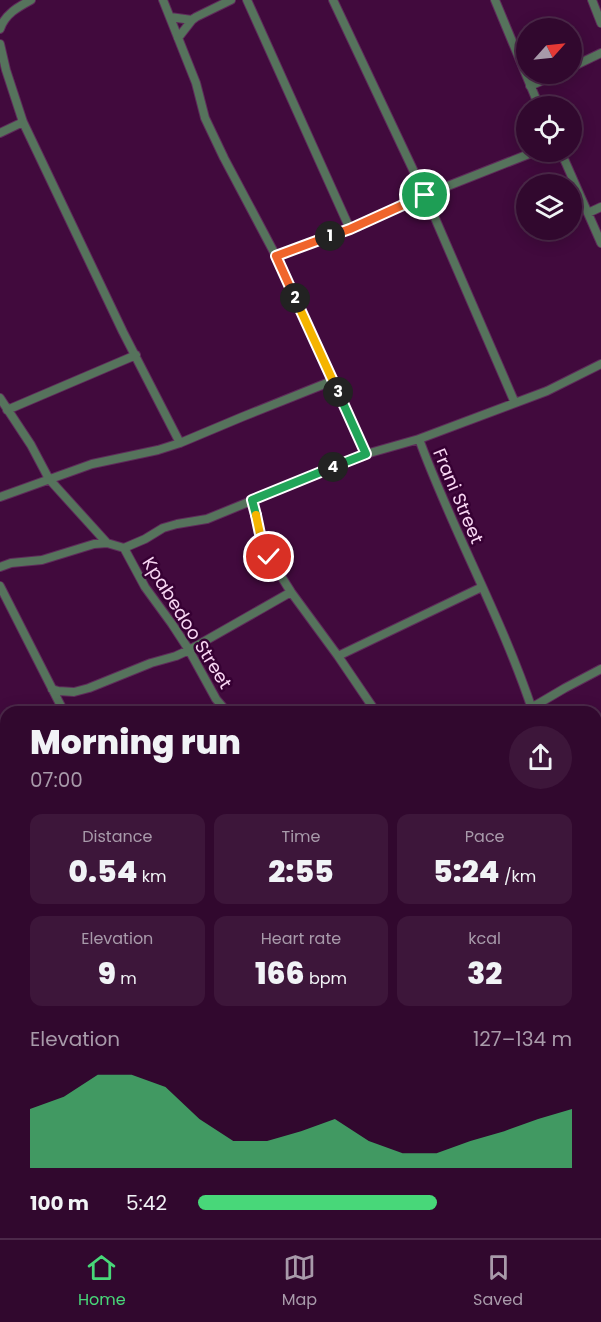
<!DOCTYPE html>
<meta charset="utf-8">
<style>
body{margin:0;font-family:Poppins,sans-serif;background:#3d163a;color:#f1f3f6;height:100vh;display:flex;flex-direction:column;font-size:22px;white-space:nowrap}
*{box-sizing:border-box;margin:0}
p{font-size:20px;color:#a89aaa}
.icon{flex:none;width:33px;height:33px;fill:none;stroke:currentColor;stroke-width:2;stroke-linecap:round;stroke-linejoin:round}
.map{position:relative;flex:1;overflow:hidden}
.drawer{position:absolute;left:0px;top:706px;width:602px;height:532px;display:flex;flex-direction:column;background:#31082e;border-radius:18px 18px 0 0;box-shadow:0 3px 15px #0003,0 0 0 2px #4c294a}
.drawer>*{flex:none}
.needle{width:39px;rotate:63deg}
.buttons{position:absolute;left:516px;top:18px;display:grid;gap:12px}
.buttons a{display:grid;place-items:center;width:66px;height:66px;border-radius:50%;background:#31082e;box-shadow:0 3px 15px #0003,0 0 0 2px #4c294a;font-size:30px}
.pin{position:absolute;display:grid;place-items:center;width:51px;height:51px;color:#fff;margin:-26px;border:3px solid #fff;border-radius:50%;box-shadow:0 2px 6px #0007}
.km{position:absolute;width:30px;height:30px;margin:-15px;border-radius:50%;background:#222;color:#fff;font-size:16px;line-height:30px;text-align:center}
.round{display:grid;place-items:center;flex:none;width:63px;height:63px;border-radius:32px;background:#3d163a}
.summary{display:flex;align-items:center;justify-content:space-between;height:102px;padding:0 30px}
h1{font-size:33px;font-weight:800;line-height:45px}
.figures{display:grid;grid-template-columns:repeat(3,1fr);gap:9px;height:102px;padding:6px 30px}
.figures div{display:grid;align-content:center;border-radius:12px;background:#3d163a;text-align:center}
.figures b{font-size:30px;font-weight:800}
.figures small{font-size:16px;font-weight:400}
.figures p{font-size:16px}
.chart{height:168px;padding:12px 30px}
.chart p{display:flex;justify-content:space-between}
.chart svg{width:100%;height:108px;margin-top:6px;fill:#48d779;opacity:.7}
ul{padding:0 30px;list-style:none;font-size:20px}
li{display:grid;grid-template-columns:96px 72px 1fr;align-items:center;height:45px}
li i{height:15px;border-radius:8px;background:#48d779}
.dock{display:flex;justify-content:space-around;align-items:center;height:84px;border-top:2px solid #4c294a;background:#31082e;font-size:16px;color:#a89aaa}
.dock a{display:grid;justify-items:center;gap:3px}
.dock .current{color:#48d779}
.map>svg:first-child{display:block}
.built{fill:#4f114a}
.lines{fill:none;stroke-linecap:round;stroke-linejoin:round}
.street-casing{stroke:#5e2b5a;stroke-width:10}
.street{stroke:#56735c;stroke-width:8}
.split-1-casing{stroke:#fff;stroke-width:12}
.split-2-casing{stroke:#fff;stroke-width:12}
.split-3-casing{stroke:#fff;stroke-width:12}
.split-4-casing{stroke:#fff;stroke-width:12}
.split-5-casing{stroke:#fff;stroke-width:12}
.split-6-casing{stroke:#fff;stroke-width:12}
.split-1{stroke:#f0652b;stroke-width:8}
.split-2{stroke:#f0652b;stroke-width:8}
.split-3{stroke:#f5b400;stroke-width:8}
.split-4{stroke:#22a559;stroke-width:8}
.split-5{stroke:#22a559;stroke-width:8}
.split-6{stroke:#f5b400;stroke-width:8}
.labels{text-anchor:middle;stroke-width:5;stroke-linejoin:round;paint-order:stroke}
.street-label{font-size:18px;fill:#f9d7f4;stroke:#360033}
</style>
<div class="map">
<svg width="601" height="1238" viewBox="0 0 601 1238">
<rect width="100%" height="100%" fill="#410a3d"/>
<path class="built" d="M6 1119V1233H89L91 1238H0V1121Z"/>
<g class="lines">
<g class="street-casing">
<path id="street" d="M163 0 196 83 205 118 224 158 276 256 366 454
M247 0 350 229
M333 0 425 195 515 403
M495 0 539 106
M592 0 601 23
M170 17 192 20
M0 29C5 14 18 7 31 0
M178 38 192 20 196 17 231 0
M0 44 6 70 23 122 123 332 180 443
M572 67 601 53
M530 86 557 74
M0 133 23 122
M561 152 601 243
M588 213 601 207
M276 256 350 229 425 195 534 152
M0 398 31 445 49 479 107 543
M7 410 136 355
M0 497 92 464 158 450 180 443 242 417 332 381
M252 500 259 534 269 557 291 592 338 656 376 712
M124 548 145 587 172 624 189 650 216 699 227 712
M0 567 11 563 42 560 94 544 107 543 124 548 145 539 163 528 177 524 207 519 366 454 419 439
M0 586 64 712
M338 656 482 587
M52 689 58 691 74 692 89 688 151 663 176 656 189 650 291 592
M522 712 531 708 565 688 601 669
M533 712C502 618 453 532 419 439L547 391 601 364
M0 843 6 840
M596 856 601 865
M596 921 601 919
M0 1026 6 1023
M596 1032 601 1040
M0 1047 6 1061
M596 1103 601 1111
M0 1118 6 1115
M295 1233 298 1238
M497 1233 501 1238
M594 1233 598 1238
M180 1238 189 1233"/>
</g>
<use href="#street" class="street"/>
</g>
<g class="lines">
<g class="split-1-casing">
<path id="split-1" d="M330 236 350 229 425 195"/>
</g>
<g class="split-2-casing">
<path id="split-2" d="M295 298 276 256 330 236"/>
</g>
<g class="split-3-casing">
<path id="split-3" d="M295 298 338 392"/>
</g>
<g class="split-4-casing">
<path id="split-4" d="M333 467 366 454 338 392"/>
</g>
<g class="split-5-casing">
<path id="split-5" d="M256 515 252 500 333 467"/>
</g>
<g class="split-6-casing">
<path id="split-6" d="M256 515 260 534 269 557"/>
</g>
<use href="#split-1" class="split-1"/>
<use href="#split-2" class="split-2"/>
<use href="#split-3" class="split-3"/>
<use href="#split-4" class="split-4"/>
<use href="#split-5" class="split-5"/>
<use href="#split-6" class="split-6"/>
</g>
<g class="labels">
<g class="street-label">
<text transform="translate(458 496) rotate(67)" y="6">Frani Street</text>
<text transform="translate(187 623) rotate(58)" y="6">Kpabedoo Street</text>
</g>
</g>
</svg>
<div class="buttons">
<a><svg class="needle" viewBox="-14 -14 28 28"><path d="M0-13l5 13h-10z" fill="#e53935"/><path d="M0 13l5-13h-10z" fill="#a89aaa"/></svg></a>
<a><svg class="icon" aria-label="locate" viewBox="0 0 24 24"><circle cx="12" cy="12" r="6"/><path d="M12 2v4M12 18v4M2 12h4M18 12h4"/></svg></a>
<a><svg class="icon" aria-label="layers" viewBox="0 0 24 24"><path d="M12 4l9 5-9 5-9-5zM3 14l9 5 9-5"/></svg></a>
</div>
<div class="pin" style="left:425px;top:195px;background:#1e9e55"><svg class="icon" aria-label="arrive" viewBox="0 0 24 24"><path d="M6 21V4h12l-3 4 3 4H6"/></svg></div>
<div class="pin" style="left:269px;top:557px;background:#d93025"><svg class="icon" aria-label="check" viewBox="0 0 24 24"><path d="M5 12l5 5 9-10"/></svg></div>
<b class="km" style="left:330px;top:236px">1</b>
<b class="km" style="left:295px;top:298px">2</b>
<b class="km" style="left:338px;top:392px">3</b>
<b class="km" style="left:333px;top:467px">4</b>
<section class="drawer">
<div class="summary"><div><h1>Morning run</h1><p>07:00</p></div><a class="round"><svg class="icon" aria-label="share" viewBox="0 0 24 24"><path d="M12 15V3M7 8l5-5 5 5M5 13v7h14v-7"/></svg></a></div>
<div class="figures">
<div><p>Distance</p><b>0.54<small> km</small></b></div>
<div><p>Time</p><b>2:55</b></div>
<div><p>Pace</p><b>5:24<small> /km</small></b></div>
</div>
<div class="figures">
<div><p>Elevation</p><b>9<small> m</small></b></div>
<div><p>Heart rate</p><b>166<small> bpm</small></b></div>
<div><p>kcal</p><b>32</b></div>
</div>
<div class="chart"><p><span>Elevation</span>127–134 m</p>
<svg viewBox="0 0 160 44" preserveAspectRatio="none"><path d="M0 44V20L10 15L20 6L30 6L40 11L50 24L60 33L70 33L80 29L90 24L100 33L110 38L120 38L130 33L140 29L150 24L160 20V44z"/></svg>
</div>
<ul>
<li><b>100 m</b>5:42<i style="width:64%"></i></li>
</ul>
</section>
</div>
<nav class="dock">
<a class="current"><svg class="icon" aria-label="home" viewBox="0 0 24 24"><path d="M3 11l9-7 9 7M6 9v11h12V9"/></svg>Home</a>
<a><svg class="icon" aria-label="map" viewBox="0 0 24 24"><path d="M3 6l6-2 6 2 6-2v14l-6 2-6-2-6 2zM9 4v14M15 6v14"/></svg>Map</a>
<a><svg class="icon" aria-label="saved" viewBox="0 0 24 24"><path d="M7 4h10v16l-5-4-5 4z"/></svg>Saved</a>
</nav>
